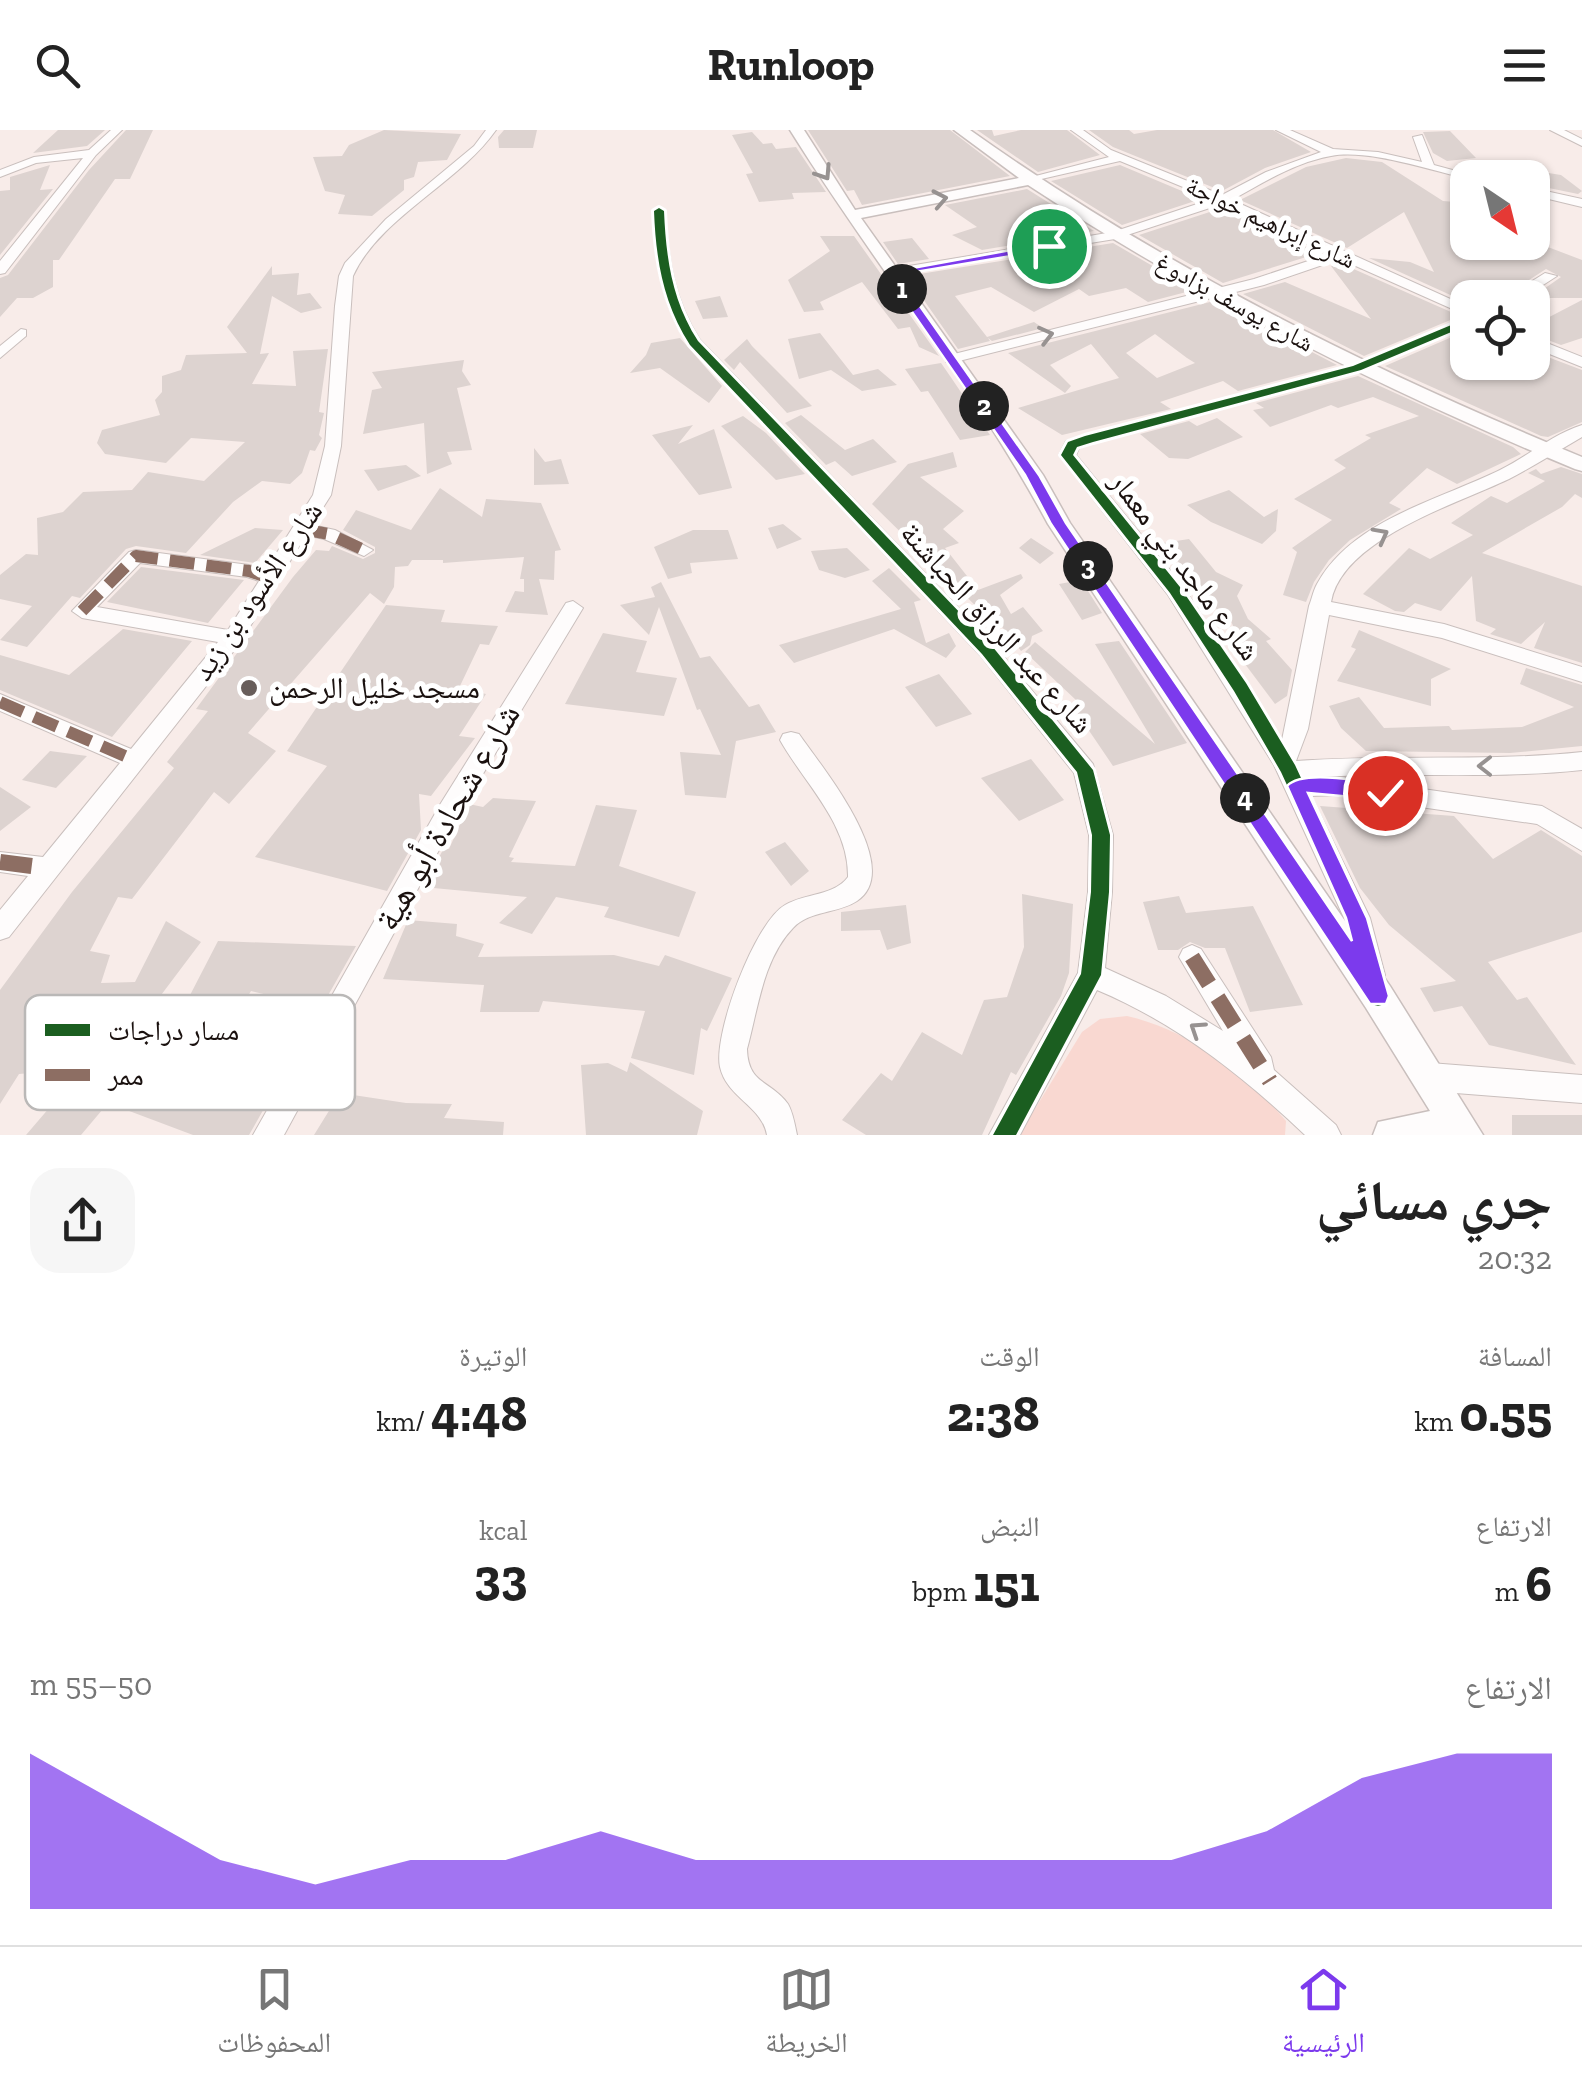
<!DOCTYPE html>
<html lang="ar">
<meta charset="utf-8">
<style>
body{margin:0;font-family:"Zilla Slab","Noto Naskh Arabic",serif;background:#f6f6f6;color:#222;direction:rtl;height:100vh;display:flex;flex-direction:column;font-size:38px;white-space:nowrap}
*{box-sizing:border-box;margin:0}
p{font-size:32px;color:#767676}
.icon{flex:none;width:55px;height:55px;fill:none;stroke:currentColor;stroke-width:2;stroke-linecap:round;stroke-linejoin:round}
.map{position:relative;height:1005px;overflow:hidden;direction:ltr}
.drawer{display:flex;flex-direction:column;background:#fff;flex:1}
.drawer>*{flex:none}
.needle{width:65px;rotate:145deg}
.buttons{position:absolute;left:1450px;top:30px;display:grid;gap:20px}
.buttons a{display:grid;place-items:center;width:100px;height:100px;border-radius:20px;background:#fff;box-shadow:0 2px 8px #0004;font-size:50px}
.pin{position:absolute;display:grid;place-items:center;width:85px;height:85px;color:#fff;margin:-42px;border:5px solid #fff;border-radius:50%;box-shadow:0 2px 10px #0007}
.km{position:absolute;width:50px;height:50px;margin:-25px;border-radius:50%;background:#222;color:#fff;font-size:28px;line-height:50px;text-align:center}
.round{display:grid;place-items:center;flex:none;width:105px;height:105px;border-radius:30px;background:#f6f6f6}
.head{display:flex;align-items:center;justify-content:space-between;height:170px;padding:0 30px}
h1{font-size:55px;font-weight:800;line-height:75px}
.figures{display:grid;grid-template-columns:repeat(3,1fr);gap:15px;height:170px;padding:10px 30px}
.figures div{display:grid;align-content:center}
.figures b{font-size:50px;font-weight:800}
.figures small{font-size:28px;font-weight:400}
.figures p{font-size:28px}
.chart{height:280px;padding:20px 30px}
.chart p{display:flex;justify-content:space-between}
.chart svg{width:100%;height:180px;margin-top:10px;fill:#7c3aed;opacity:.7}
header{display:flex;justify-content:space-between;align-items:center;height:130px;padding:0 30px;background:#fff;font-size:45px;font-weight:800}
.menu{display:flex;justify-content:space-around;align-items:center;height:140px;border-top:2px solid #e0e0e0;background:#fff;font-size:28px;color:#767676}
.menu a{display:grid;justify-items:center;gap:5px}
.menu .on{color:#7c3aed}
.map>svg:first-child{display:block}
.green{fill:#f9d8d1}
.building{fill:#ddd3d0;fill-rule:evenodd}
.lines{fill:none;stroke-linecap:round;stroke-linejoin:round}
.minor-casing{stroke:#c9bfbd;stroke-width:2}
.major-casing{stroke:#c9bfbd;stroke-width:3}
.minor{fill:#fefcfc;fill-rule:evenodd}
.major{fill:#fefcfc;fill-rule:evenodd}
.quiet-far1{stroke:#8d6e63;stroke-width:12;stroke-dasharray:25 12;stroke-linecap:butt}
.quiet{stroke:#8d6e63;stroke-width:16;stroke-dasharray:32 16;stroke-linecap:butt}
.cycleway-casing{stroke:#fff;stroke-width:6}
.cycleway{fill:#1b5e20;fill-rule:evenodd}
.oneway{stroke:#979291}
.route{fill:#7c3aed;stroke:#fff;stroke-width:2.5}
.poi-dot{fill:#685e5b;stroke:#fff;stroke-width:4}
.labels{text-anchor:middle;stroke-width:10;stroke-linejoin:round;paint-order:stroke}
.far-street-label{font-size:25px;fill:#1a110f;stroke:#fff}
.street-label{font-size:30px;fill:#1a110f;stroke:#fff}
.poi-label{font-size:30px;fill:#1a110f;stroke:#fff;text-anchor:start}
.near-street-label{font-size:35px;fill:#1a110f;stroke:#fff}
.key{fill:#fff;stroke:#bab8b7;stroke-width:2.5}
.key-label{font-size:28px;fill:#1a110f}
</style>
<header><svg class="icon" aria-label="menu" viewBox="0 0 24 24"><path d="M4 6h16M4 12h16M4 18h16"/></svg>Runloop<svg class="icon" aria-label="search" viewBox="0 0 24 24"><circle cx="10" cy="10" r="6"/><path d="M15 15l6 6"/></svg></header>
<div class="map">
<svg width="1582" height="1005" viewBox="0 0 1582 1005">
<rect width="100%" height="100%" fill="#f8ece9"/>
<path class="green" d="M1127 886C1188 900 1246 943 1286 991L1285 1005H1019L1082 902 1100 889Z"/>
<path class="building" d="M58 0H105L87 16 33 23Z
M126 0H153L130 49H115L59 130H53V157L33 168H17L0 187V148L8 145 89 40Z
M384 0 461 4 447 30 418 32 414 47 404 50V60L372 86 338 84 345 65 325 61 313 27 342 26 349 15Z
M504 0H537L533 18H499L498 7Z
M808 0H950L1010 46 862 75 854 60 847 61Z
M977 0H992L994 6 1021 0H1067L1100 25 1038 42Z
M1089 0H1129L1134 4 1157 0H1273L1311 22 1265 38 1222 61 1113 17Z
M1450 1 1476 28 1447 31 1433 23 1423 2Z
M752 2 763 14 772 13 776 19 796 17 826 62 792 63 794 69 759 72 746 44 753 43 732 5Z
M1346 28 1382 32 1443 71 1468 73V113L1540 114 1582 130V168H1531L1561 147 1546 139 1501 168H1468V173L1369 128 1410 132 1434 142 1404 82 1347 118 1240 70 1306 37Z
M50 35 40 60 53 59 0 125V61L10 60V47Z
M1120 35 1201 69 1122 95 1051 51Z
M1542 42 1561 45 1582 61 1578 64 1534 55Z
M1027 59 1094 101 982 120 952 105 977 97 945 75Z
M1222 78 1319 123 1223 153 1139 105Z
M820 106H854L939 226 919 217 910 197 898 199 862 152 820 172 824 180 804 182 788 150 830 121Z
M912 108 929 129 898 134 883 112Z
M1113 113 1194 160 1148 172 1126 158 1089 166 1079 159 1034 182 991 157 955 166 987 207 1034 192 1043 198 992 211 988 208 990 211 958 219 907 146Z
M1340 133 1460 186 1364 226 1243 164 1285 152 1371 189 1331 136Z
M272 136V145L299 143 297 165 310 163 322 178 301 183 272 166 260 224 269 223 252 254 296 256 293 221 328 219 319 282 324 283 319 305 322 308 315 321 310 320 302 343 290 354 262 351 233 372 186 423 136 416 126 419 80 468 72 466 27 517 0 510 32 476 0 469V445L26 424 38 425 37 388 63 382 83 362 132 360 148 342 204 351 245 312 191 308 166 333 105 324 97 313 102 300 160 285 155 270 162 262V246L181 240 186 225 247 223 227 197Z
M720 166 728 187 703 189 695 171Z
M1582 170V208L1561 215 1532 204V196Z
M1214 171 1337 235 1238 261 1223 251 1160 272 1171 279 1062 305 1018 278 1119 248 1091 214 1050 235 1071 256 1065 263 1008 223ZM1155 204 1187 228 1195 233 1157 248 1126 223Z
M1468 200V232H1532V221L1582 240V292L1548 307 1541 306 1385 236Z
M820 203 853 245 878 239 897 255 862 261 831 240 799 249 788 209Z
M680 208 722 256 709 273 660 238 630 243 646 225 651 213Z
M747 209 752 216 812 276 787 283 740 232 734 240 724 230Z
M464 230 462 241 471 255 457 258 472 320 447 322 452 334 427 344 424 293 363 304 372 260 382 258 372 242Z
M941 233 950 246 990 305 960 310 928 261 921 262 905 239Z
M1358 246 1513 317 1521 324 1457 354 1427 338 1389 373 1401 379 1350 410 1329 430 1314 452 1306 472 1283 465 1297 422 1292 418 1332 390 1294 369 1346 338 1334 330 1371 308 1365 305 1419 286 1373 267 1338 278 1331 275 1270 297 1253 280 1264 278 1256 273Z
M801 285 845 320 873 309 897 332 852 346 835 331 826 335 785 293Z
M743 286 766 303 805 344 776 350 721 296Z
M1217 288 1243 307 1188 329 1169 328 1140 304 1189 291 1197 296Z
M693 295 678 314 714 299 732 358 699 365 652 305Z
M534 318 545 332 561 329 569 354 534 355Z
M953 322 957 337 920 347 964 381 943 399 959 413 945 418 978 460 1021 444 1023 448 1000 465 1011 484 1023 477 1043 501 1032 506 1030 515 1021 521 992 484 986 486 872 374 908 334Z
M406 335 421 346 378 361 364 340Z
M1561 337 1582 344V368L1575 364 1562 377 1482 423 1582 456V533L1534 518 1545 492 1521 514 1490 504 1496 499 1476 491 1472 446 1441 481 1415 473 1404 482 1395 481 1363 464 1409 418 1430 429 1473 405 1451 393 1491 366 1507 373 1545 351 1528 343 1536 339 1541 344Z
M440 358 482 387 486 369 541 373 561 420 555 421 554 450 539 449 548 485 505 482 515 461 524 462V449H520L524 427 443 433V430H412L408 436 395 437 394 457 384 474 370 463 248 603 276 621 229 674 214 662 132 769 118 767 90 821 110 825 101 853 135 852 166 791 201 812 134 901 44 909V914L131 928V934L118 935 149 953 160 932 166 933 185 897 173 898 218 811 356 816 249 1005H193L108 973 81 1005H26L50 977 45 974 75 939 19 944 0 974V860L72 762 174 638 167 632 208 581 196 579 293 447 316 420 329 421 332 416 363 429 375 423V417L343 400 356 380 411 400ZM251 861 293 871 240 945 203 939Z
M1229 360 1264 387 1278 379 1276 401 1262 414 1211 392 1187 375Z
M783 394 802 409 777 419 768 398Z
M255 398 283 400 255 433 200 425Z
M693 400H728L738 429 690 433 692 443 668 449 654 417Z
M1031 408 1054 423 1040 434 1019 418Z
M1189 409 1216 442 1243 455 1237 466 1248 489 1271 509 1266 511 1292 540 1287 566 1275 574 1239 526 1245 524 1231 491 1227 492 1163 413Z
M847 418 870 440 845 448 819 440 811 421Z
M141 437 244 450 208 493 107 472Z
M889 438 921 470 914 472 926 513 949 503 956 516 946 528 894 499 794 533 779 515 901 479 872 451Z
M1081 450 1102 483 1082 490 1059 454Z
M661 452 700 528 710 526 749 577 759 574 776 602 736 611 726 668 685 665 680 622 721 625 700 579 697 580 659 477 649 505 620 475 655 467 651 457Z
M386 475 445 480 441 492 498 496 489 515 480 514 459 558 486 564 459 606 475 608 431 666 419 664 421 700 387 761 255 727 327 636 287 621Z
M123 499 192 511 112 607 0 560V525L69 545Z
M1359 500 1451 539 1431 549V576L1337 551 1356 519 1351 517Z
M603 503 647 511 636 542 677 548 664 586 565 574Z
M1119 511 1187 613 1113 636 1071 574 1077 571 1025 522 1035 512 1155 614 1095 514Z
M1526 538 1582 555V616L1510 623 1366 621 1341 598 1329 576 1359 567 1384 598 1449 596 1452 600 1522 597 1574 577 1520 554Z
M939 544 972 584 936 597 905 557Z
M50 621 87 626 56 658 22 650Z
M1031 629 1064 670 1019 691 981 648Z
M0 657 31 677 0 701Z
M493 668 536 671 509 727 514 728 511 732 575 736 596 675 637 680 619 736 696 762 679 807 604 787 609 777 556 767 532 804 499 793 527 767 423 757 444 718 449 719 469 674 483 677Z
M1320 676 1454 686 1493 729 1541 700 1582 726V802L1488 832 1517 870 1527 867 1576 935 1489 915 1462 876 1434 882 1420 858 1456 851 1389 795 1360 758Z
M785 712 809 741 791 756 765 722Z
M1022 764 1073 774 1069 843 1061 866 1016 945 1011 942 982 1005H866L842 990 881 943 892 951 922 902 962 925 984 870 1007 867 1024 817Z
M1179 766 1186 783 1253 776 1303 875 1250 882 1225 818H1205L1190 812 1178 820H1158L1143 772Z
M906 775 911 813 887 820 880 800 841 801V782Z
M408 790 457 794 456 806 484 814 478 827 614 825 659 836 665 825 732 848 707 901 701 898 694 945 631 928 645 881 543 871 539 882H480L484 855 383 849Z
M630 932 703 981 697 1005H586L581 935 608 933 627 942Z
M340 963 406 973 452 974 444 988 504 992 503 1005H314Z
M1512 985H1582V1005H1512Z"/>
<g class="lines">
<g class="minor-casing">
<path id="minor" d="M111 0H122L96 25 5 143 0 144V131L83 28 36 33 0 47V40L34 27 89 20Z
M486 0H496C459 53 379 88 353 146L341 316 331 365 312 395 335 400 373 420 364 426 324 409 306 405 240 513 9 807 0 810V780L28 746 0 742V722L43 727 120 633 0 581V564L131 619 218 512 82 488 72 481 129 422 136 420 249 435 266 440 313 365 325 316 335 176 339 146 345 133 386 89 474 16ZM140 433 247 447 259 451 228 500 97 477Z
M1071 0H1083L1111 20 1222 65 1266 42 1321 22 1276 0H1290L1333 19 1378 22 1422 32 1413 7 1422 5 1434 35 1482 48 1468 49C1429 40 1369 19 1331 26 1296 32 1262 53 1232 70L1468 177V186L1340 129 1264 155 951 233 946 232V226L1254 149 1329 124 1222 74 1115 109 886 146V140L891 139 1113 102 1212 69 1120 31 1024 53V49L1109 27Z
M1550 0H1564L1582 9V16Z
M1532 58 1582 69V77L1532 65Z
M659 77 665 81C668 128 674 170 700 210L994 515 1093 634 1113 705 1112 762 1105 838 1166 866 1223 901 1179 827 1183 819 1192 815 1201 819 1271 927 1274 940 1336 995 1341 1005H1305C1243 946 1176 893 1097 860L1020 1005H989L1078 843 1088 762 1089 705 1074 643 980 525 689 216C661 174 655 130 653 81Z
M1545 143 1557 146 1523 168H1505Z
M1468 187V196L1362 241 1095 312 1079 318 1076 325 1182 455 1282 610 1309 476C1312 469 1313 461 1317 454 1352 390 1439 370 1500 340 1527 327 1553 304 1582 295V307C1558 321 1534 336 1509 349 1457 374 1342 409 1331 472L1444 494 1582 537V552L1442 508 1329 485 1308 599 1296 631C1391 624 1487 632 1582 622V640C1489 650 1396 641 1303 648L1339 647 1542 676 1582 699V721L1537 694 1339 665 1311 666 1370 788 1385 845 1381 853 1372 857 1363 853 1359 845 1344 788 1274 635 1168 465 1059 325 1066 311 1083 306 1352 235Z
M21 199 26 200V206L0 228V216Z
M1532 207 1582 227V237L1532 217Z
M573 471 583 478 457 687 284 1005H253L441 673 566 473Z
M791 602 799 604C821 636 906 738 857 771 837 784 810 780 793 798 763 829 758 879 747 919 748 955 771 950 788 974 793 983 795 995 797 1005H767C762 976 727 968 720 937 713 904 755 792 785 775 805 763 834 766 848 747 849 694 804 653 780 610L783 604Z
M1430 933 1582 945V973L1430 961 1420 957 1416 947 1420 937Z"/>
</g>
<g class="major-casing">
<path id="major" d="M790 0H804L855 80 1019 48 954 0H970C1161 136 1366 238 1582 327V341L1575 339C1384 260 1201 169 1028 55L861 88 1043 345 1070 393 1390 856 1483 1005H1373L1378 992 1430 981 1366 878 1048 394C974 256 873 133 790 0Z"/>
</g>
<use href="#minor" class="minor"/>
<use href="#major" class="major"/>
<path class="quiet-far1" d="M302 399 329 404 364 420
M82 481 136 426 249 441 270 448
M0 572 134 630"/>
<path class="quiet" d="M0 732 47 738
M1192 827 1270 951"/>
<g class="cycleway-casing">
<path id="cycleway" d="M659 78 664 81C666 128 672 171 698 211L992 516 1093 640 1110 705 1109 762 1101 845 1016 1005H993L1081 844 1091 762 1092 705 1077 642 982 524 690 215C663 173 656 130 654 81Z
M1468 188V195L1361 240 1093 312 1077 317 1073 325 1180 457 1246 553 1295 635 1366 788 1388 867 1385 874 1378 876 1371 874 1368 867 1348 788 1281 642 1234 561 1170 463 1061 325 1068 312 1085 306 1353 236Z"/>
</g>
<use href="#cycleway" class="cycleway"/>
</g>
<defs><path id="oneway-chevron" d="M-2-3.5L2.5 0L-2 3.5" fill="none" stroke-width="1.6" stroke-linecap="round" stroke-linejoin="round" transform="scale(2.5)"/></defs>
<g class="oneway">
<use href="#oneway-chevron" transform="translate(824 43) rotate(57)"/>
<use href="#oneway-chevron" transform="translate(940 69) rotate(-11)"/>
<use href="#oneway-chevron" transform="translate(1046 205) rotate(-14)"/>
<use href="#oneway-chevron" transform="translate(1381 405) rotate(-28)"/>
<use href="#oneway-chevron" transform="translate(1485 636) rotate(-180)"/>
<use href="#oneway-chevron" transform="translate(1197 899) rotate(-147)"/>
</g>
<path class="route" d="M1049 113 1053 119 898 145 1039 345 1066 393 1352 811 1346 788 1287 656C1302 639 1369 651 1392 658V668L1385 670 1308 663 1367 788 1389 866 1386 874H1370L1051 394 1025 345 885 143Z"/>
<circle class="poi-dot" cx="249" cy="558" r="10"/>
<g class="labels">
<g class="far-street-label">
<text transform="translate(1271 92) rotate(25)" y="9">شارع إبراهيم خواجة</text>
<text transform="translate(1235 172) rotate(29)" y="9">شارع يوسف بزادوغ</text>
</g>
<g class="street-label">
<text transform="translate(1185 436) rotate(53)" y="10">شارع ماجد بني معمار</text>
<text transform="translate(257 461) rotate(-56)" y="10">شارع الأسود بن زيد</text>
<text transform="translate(997 498) rotate(48)" y="10">شارع عبد الرزاق الحباشنة</text>
</g>
<g class="poi-label">
<text x="269" y="568">مسجد خليل الرحمن</text>
</g>
<g class="near-street-label">
<text transform="translate(447 687) rotate(-60)" y="12">شارع شحادة أبو هية</text>
</g>
</g>
<rect x="25" y="865" width="330" height="115" rx="15" class="key"/>
<rect x="45" y="894" width="45" height="12" fill="#1b5e20"/>
<rect x="45" y="939" width="45" height="12" fill="#8d6e63"/>
<g class="key-label">
<text x="108" y="910">مسار دراجات</text>
<text x="108" y="955">ممر</text>
</g>
</svg>
<div class="buttons">
<a><svg class="needle" viewBox="-14 -14 28 28"><path d="M0-13l5 13h-10z" fill="#e53935"/><path d="M0 13l5-13h-10z" fill="#767676"/></svg></a>
<a><svg class="icon" aria-label="locate" viewBox="0 0 24 24"><circle cx="12" cy="12" r="6"/><path d="M12 2v4M12 18v4M2 12h4M18 12h4"/></svg></a>
</div>
<div class="pin" style="left:1049px;top:116px;background:#1e9e55"><svg class="icon" aria-label="arrive" viewBox="0 0 24 24"><path d="M6 21V4h12l-3 4 3 4H6"/></svg></div>
<div class="pin" style="left:1385px;top:663px;background:#d93025"><svg class="icon" aria-label="check" viewBox="0 0 24 24"><path d="M5 12l5 5 9-10"/></svg></div>
<b class="km" style="left:902px;top:159px">1</b>
<b class="km" style="left:984px;top:276px">2</b>
<b class="km" style="left:1088px;top:436px">3</b>
<b class="km" style="left:1245px;top:668px">4</b>
</div>
<section class="drawer">
<div class="head"><div><h1>جري مسائي</h1><p>20:32</p></div><a class="round"><svg class="icon" aria-label="share" viewBox="0 0 24 24"><path d="M12 15V3M7 8l5-5 5 5M5 13v7h14v-7"/></svg></a></div>
<div class="figures">
<div><p>المسافة</p><b>0.55<small> km</small></b></div>
<div><p>الوقت</p><b>2:38</b></div>
<div><p>الوتيرة</p><b>4:48<small> /km</small></b></div>
</div>
<div class="figures">
<div><p>الارتفاع</p><b>6<small> m</small></b></div>
<div><p>النبض</p><b>151<small> bpm</small></b></div>
<div><p>kcal</p><b>33</b></div>
</div>
<div class="chart"><p><span>الارتفاع</span>50–55 m</p>
<svg viewBox="0 0 160 44" preserveAspectRatio="none"><path d="M0 44V6L10 19L20 32L30 38L40 32L50 32L60 25L70 32L80 32L90 32L100 32L110 32L120 32L130 25L140 12L150 6L160 6V44z"/></svg>
</div>
</section>
<nav class="menu">
<a class="on"><svg class="icon" aria-label="home" viewBox="0 0 24 24"><path d="M3 11l9-7 9 7M6 9v11h12V9"/></svg>الرئيسية</a>
<a><svg class="icon" aria-label="map" viewBox="0 0 24 24"><path d="M3 6l6-2 6 2 6-2v14l-6 2-6-2-6 2zM9 4v14M15 6v14"/></svg>الخريطة</a>
<a><svg class="icon" aria-label="saved" viewBox="0 0 24 24"><path d="M7 4h10v16l-5-4-5 4z"/></svg>المحفوظات</a>
</nav>
